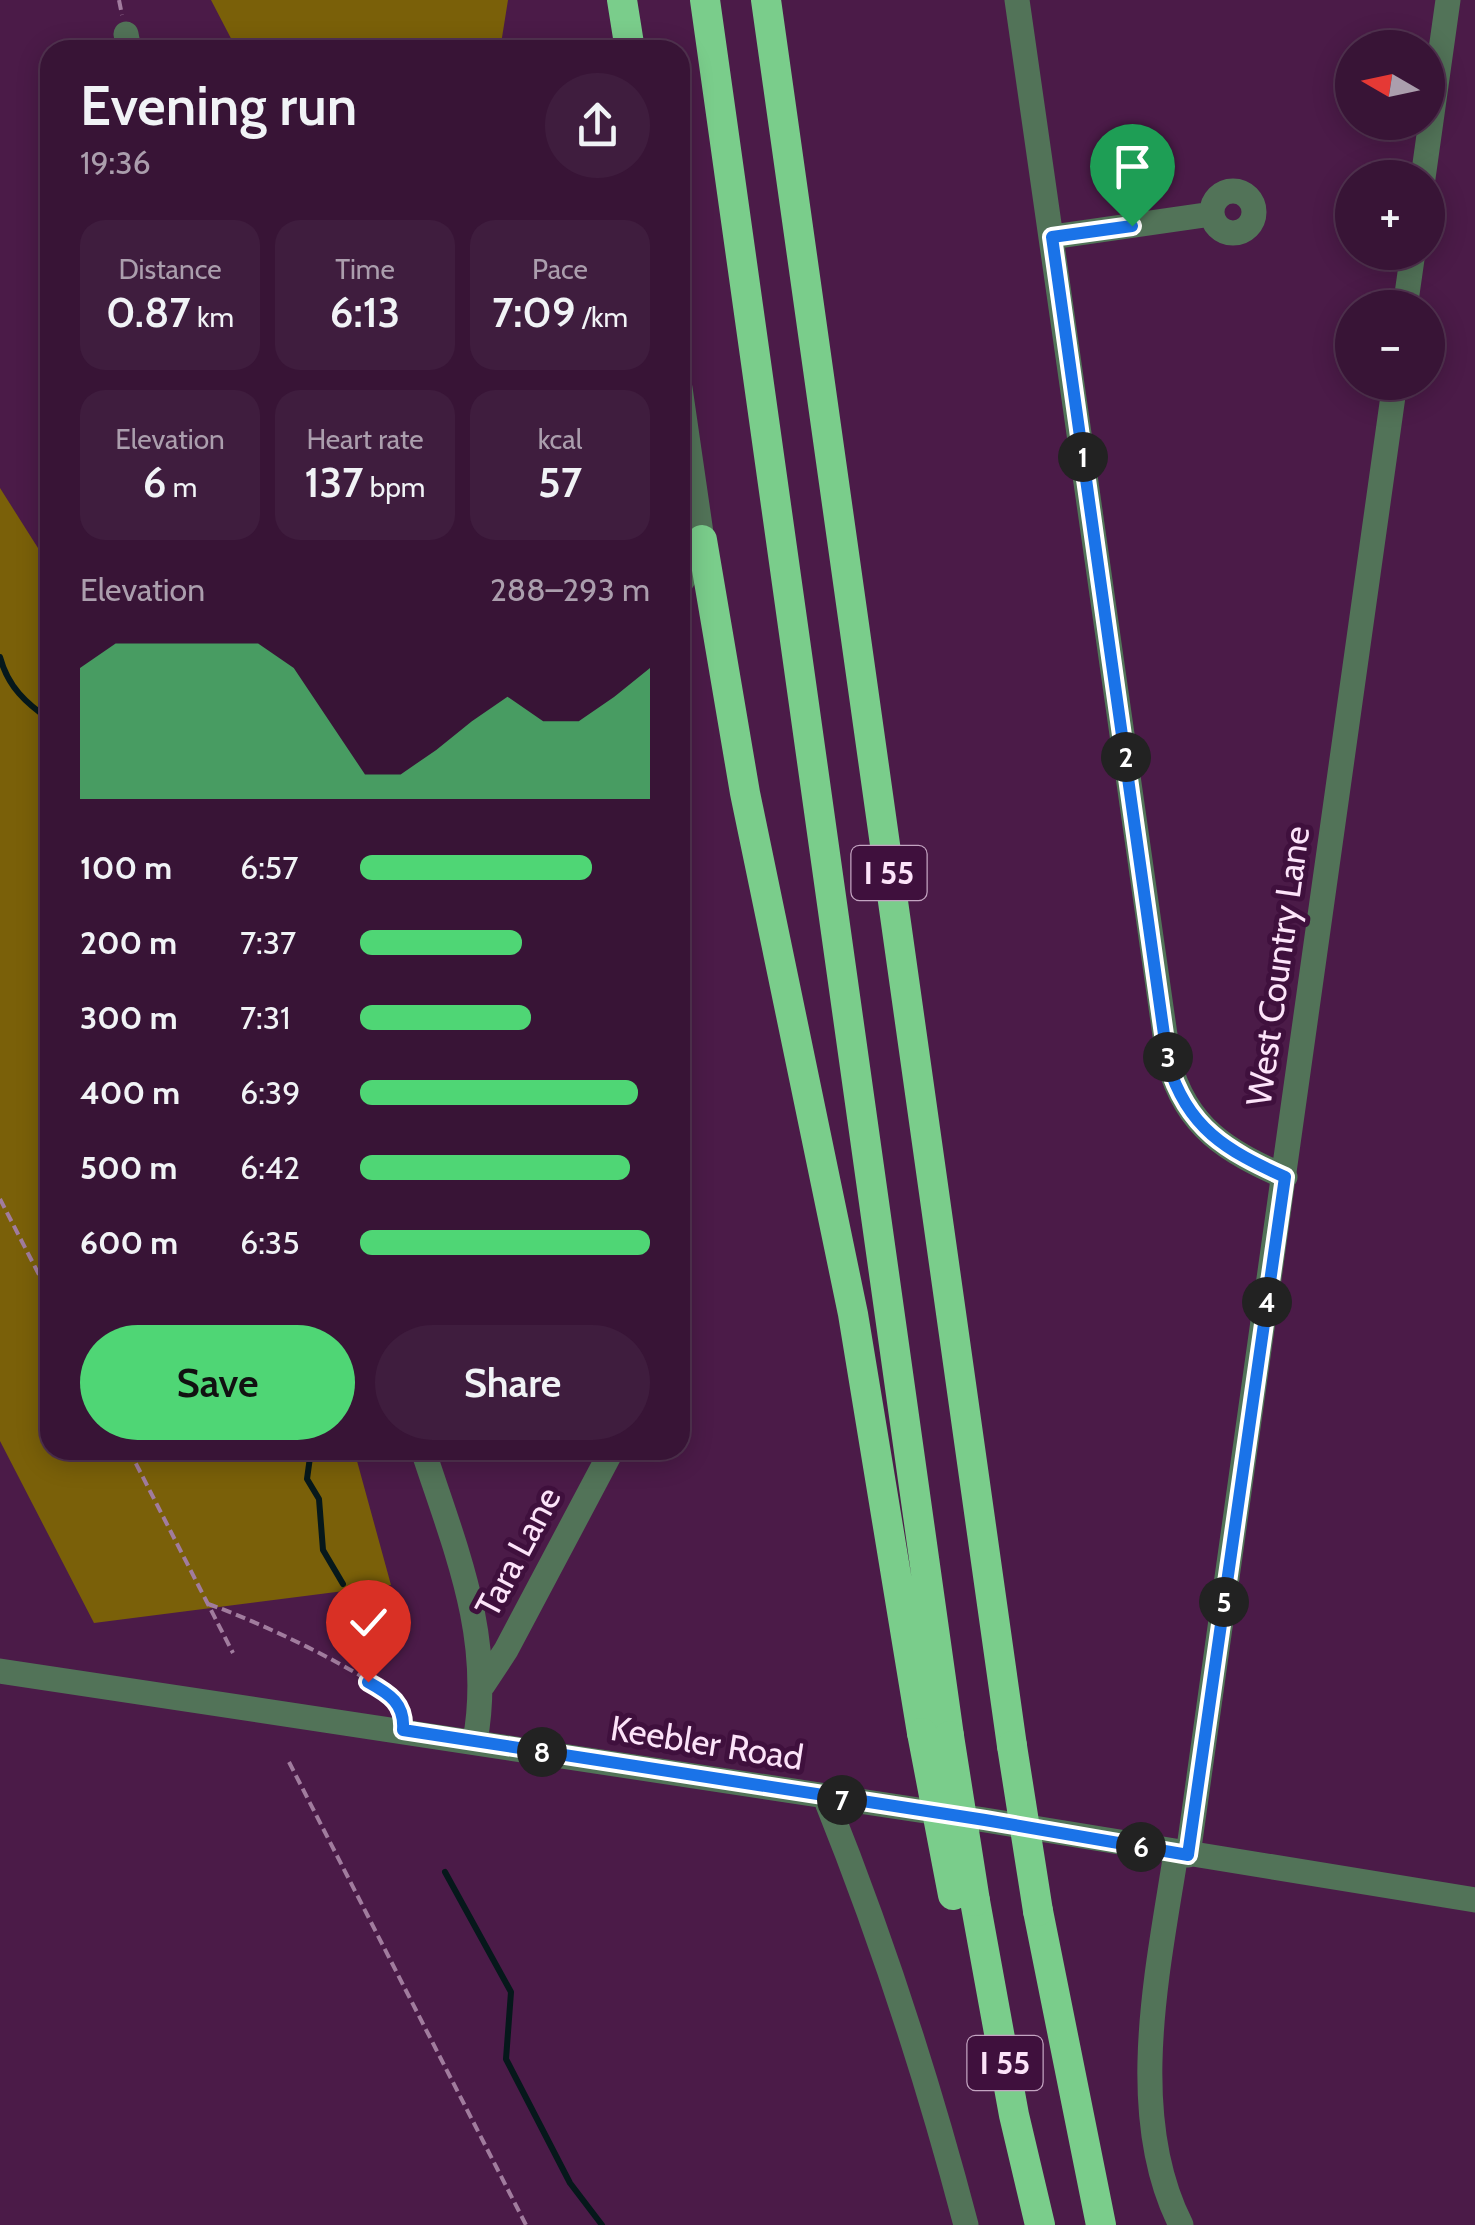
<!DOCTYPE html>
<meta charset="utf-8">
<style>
body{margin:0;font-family:Cabin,sans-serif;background:#3f1d3e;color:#f1f3f6;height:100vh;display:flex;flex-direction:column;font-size:38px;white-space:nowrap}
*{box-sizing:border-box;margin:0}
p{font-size:32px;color:#ab9ead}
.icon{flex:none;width:55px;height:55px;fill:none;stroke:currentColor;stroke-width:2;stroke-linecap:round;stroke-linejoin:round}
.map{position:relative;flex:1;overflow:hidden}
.details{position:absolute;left:40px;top:40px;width:650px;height:1420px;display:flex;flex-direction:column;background:#381436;border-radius:30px;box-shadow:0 5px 25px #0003,0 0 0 2px #523351}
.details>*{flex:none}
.needle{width:65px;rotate:279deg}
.tools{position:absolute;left:1335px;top:30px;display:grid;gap:20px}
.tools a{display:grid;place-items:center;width:110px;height:110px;border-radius:50%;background:#381436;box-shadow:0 5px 25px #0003,0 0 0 2px #523351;font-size:50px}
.pin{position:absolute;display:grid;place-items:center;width:85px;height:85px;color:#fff;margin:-102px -42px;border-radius:50% 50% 50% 0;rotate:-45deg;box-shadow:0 0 10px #0007}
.pin .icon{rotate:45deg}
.km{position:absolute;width:50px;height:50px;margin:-25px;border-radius:50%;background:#222;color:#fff;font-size:28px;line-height:50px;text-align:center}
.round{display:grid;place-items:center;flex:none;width:105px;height:105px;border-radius:52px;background:#3f1d3e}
.summary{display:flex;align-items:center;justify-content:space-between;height:170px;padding:0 40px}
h1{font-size:55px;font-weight:600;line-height:75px}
.metrics{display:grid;grid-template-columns:repeat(3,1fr);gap:15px;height:170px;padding:10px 40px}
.metrics div{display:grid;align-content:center;border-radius:25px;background:#3f1d3e;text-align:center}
.metrics b{font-size:42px;font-weight:600}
.metrics small{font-size:28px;font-weight:400}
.metrics p{font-size:28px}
.chart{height:280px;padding:20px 40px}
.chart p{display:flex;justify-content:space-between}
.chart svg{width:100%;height:180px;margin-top:10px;fill:#4fd675;opacity:.7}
.action{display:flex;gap:20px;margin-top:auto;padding:20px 40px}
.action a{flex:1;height:115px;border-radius:60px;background:#4fd675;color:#111;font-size:40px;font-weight:600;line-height:115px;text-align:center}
.action a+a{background:#3f1d3e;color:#f1f3f6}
ul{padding:0 40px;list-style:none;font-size:32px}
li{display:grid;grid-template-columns:160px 120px 1fr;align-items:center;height:75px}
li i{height:25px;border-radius:12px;background:#4fd675}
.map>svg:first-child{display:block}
.forest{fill:#7a6009}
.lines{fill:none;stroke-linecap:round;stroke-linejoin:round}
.stream{stroke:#06181b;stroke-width:6}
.path{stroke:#a17c9e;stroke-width:4;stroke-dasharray:10 5;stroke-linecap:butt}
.minor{stroke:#527358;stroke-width:25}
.highway{stroke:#7acd8b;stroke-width:30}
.highway-bridge{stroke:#7acd8b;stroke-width:30}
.route-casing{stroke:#fff;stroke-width:20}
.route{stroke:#1a73e8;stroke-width:12}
.labels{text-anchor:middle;stroke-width:10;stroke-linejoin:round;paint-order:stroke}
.shield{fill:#3f103d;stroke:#c3a4c1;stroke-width:2.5}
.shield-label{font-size:32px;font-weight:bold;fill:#fce3f9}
.street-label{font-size:35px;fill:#fce3f9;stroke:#3f103d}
</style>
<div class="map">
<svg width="1475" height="2225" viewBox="0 0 1475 2225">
<rect width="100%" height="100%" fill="#4b1b48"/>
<path class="forest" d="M211 0H508L500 50H237Z
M0 488 50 567V1450H354L391 1585 94 1623 0 1441Z"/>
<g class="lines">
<path class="stream" d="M0 657C8 687 26 703 50 720
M311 1450 307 1479 319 1499 323 1550 343 1584
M445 1872 511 1992 506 2059 570 2183 602 2225"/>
<path class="path" d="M119 0 122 15
M0 1199 50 1296
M129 1450 233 1653
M208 1604C248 1617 378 1676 401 1707
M289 1762 526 2225"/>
<path class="minor" d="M1017 0 1169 1063C1187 1128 1227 1151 1285 1177
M126 34 129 50
M1423 178 1448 0
M1212 212a21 21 0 1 1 42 0a21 21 0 1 1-42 0Z
M1052 237 1212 214
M1405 308 1413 252
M680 388 702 540 694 562 680 584
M423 1450C455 1548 494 1637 475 1741
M0 1671 985 1820 1475 1900
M483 1685 506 1650 612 1450
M825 1797C881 1936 928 2080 966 2225
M1176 1853C1158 1969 1125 2115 1181 2225
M1188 1855 1395 382"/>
<path class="highway" d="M622 0 630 50
M705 0 949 1736
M766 0 1012 1746
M702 540 745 793 853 1314 922 1733
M975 1901 1014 2115 1040 2225
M1038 1911 1101 2225"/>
<path class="highway-bridge" d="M922 1733 953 1895
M949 1736 975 1901
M1012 1746 1038 1911"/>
</g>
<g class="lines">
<g class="route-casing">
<path id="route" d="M368 1682C390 1694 405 1704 403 1730L985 1820 1188 1855 1285 1177C1227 1151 1187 1128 1168 1063L1052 237 1132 226"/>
</g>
<use href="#route" class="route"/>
</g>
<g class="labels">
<g class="shield">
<rect x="851.5" y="846" width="75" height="54" rx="8"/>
<rect x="967.5" y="2036" width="75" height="54" rx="8"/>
</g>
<g class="shield-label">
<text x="889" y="884">I 55</text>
<text x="1005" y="2074">I 55</text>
</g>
<g class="street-label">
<text transform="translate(1278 966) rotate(-82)" y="12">West Country Lane</text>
<text transform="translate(518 1552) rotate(-62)" y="12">Tara Lane</text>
<text transform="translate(707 1743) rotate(9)" y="12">Keebler Road</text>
</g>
</g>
</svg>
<div class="tools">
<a><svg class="needle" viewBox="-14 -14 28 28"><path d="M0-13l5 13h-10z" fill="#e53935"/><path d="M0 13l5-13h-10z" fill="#ab9ead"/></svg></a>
<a>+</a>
<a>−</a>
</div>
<div class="pin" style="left:1132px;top:226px;background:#1e9e55"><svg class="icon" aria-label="arrive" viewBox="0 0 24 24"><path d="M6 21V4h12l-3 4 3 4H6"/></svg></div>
<div class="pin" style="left:368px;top:1682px;background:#d93025"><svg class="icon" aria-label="check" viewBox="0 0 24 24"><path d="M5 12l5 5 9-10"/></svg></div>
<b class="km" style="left:1083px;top:457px">1</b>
<b class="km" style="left:1126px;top:757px">2</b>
<b class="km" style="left:1168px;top:1057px">3</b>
<b class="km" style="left:1267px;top:1302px">4</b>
<b class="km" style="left:1224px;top:1602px">5</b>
<b class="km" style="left:1141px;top:1847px">6</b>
<b class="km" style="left:842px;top:1800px">7</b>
<b class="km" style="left:542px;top:1752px">8</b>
<section class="details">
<div class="summary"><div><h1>Evening run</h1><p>19:36</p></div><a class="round"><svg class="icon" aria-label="share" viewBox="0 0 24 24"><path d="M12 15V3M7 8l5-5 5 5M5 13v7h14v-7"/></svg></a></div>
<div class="metrics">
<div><p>Distance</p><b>0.87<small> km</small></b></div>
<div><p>Time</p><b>6:13</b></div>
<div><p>Pace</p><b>7:09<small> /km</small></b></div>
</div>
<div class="metrics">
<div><p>Elevation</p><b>6<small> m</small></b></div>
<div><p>Heart rate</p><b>137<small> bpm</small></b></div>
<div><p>kcal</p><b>57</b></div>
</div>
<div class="chart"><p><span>Elevation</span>288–293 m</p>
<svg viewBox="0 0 160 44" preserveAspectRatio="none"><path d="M0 44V12L10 6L20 6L30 6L40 6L50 6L60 12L70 25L80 38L90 38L100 32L110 25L120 19L130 25L140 25L150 19L160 12V44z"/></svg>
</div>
<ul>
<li><b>100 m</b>6:57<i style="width:80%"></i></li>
<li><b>200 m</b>7:37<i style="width:56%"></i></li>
<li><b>300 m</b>7:31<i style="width:59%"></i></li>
<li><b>400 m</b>6:39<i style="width:96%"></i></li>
<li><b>500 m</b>6:42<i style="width:93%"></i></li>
<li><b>600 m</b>6:35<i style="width:100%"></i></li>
</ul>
<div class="action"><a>Save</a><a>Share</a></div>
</section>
</div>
